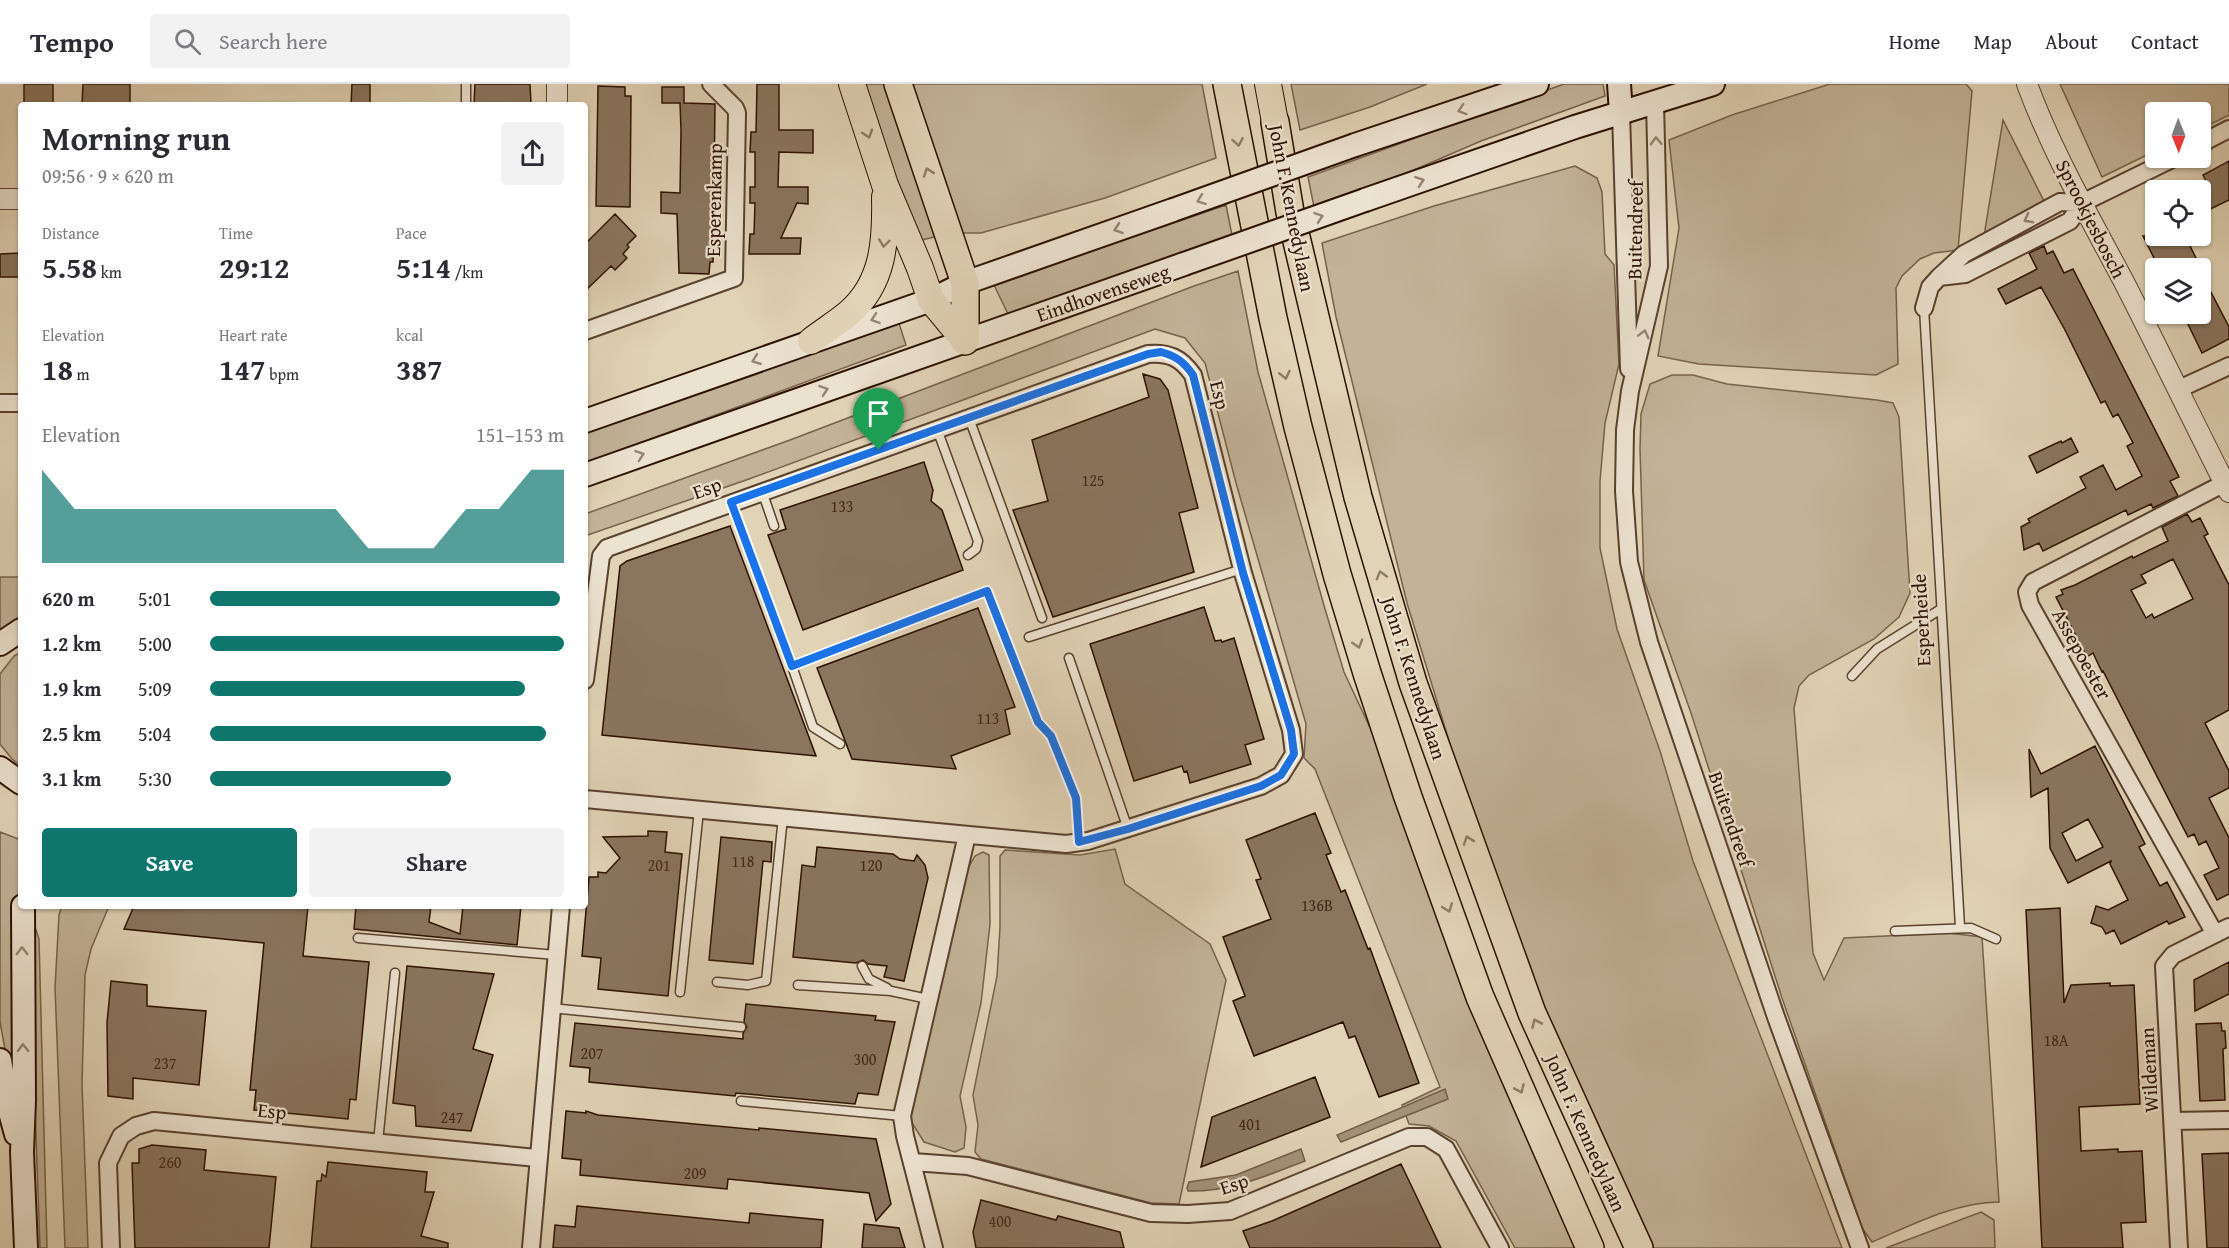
<!DOCTYPE html>
<meta charset="utf-8">
<style>
body{margin:0;font-family:"Gentium Book Plus",serif;background:#f2f2f3;color:#2b2b33;height:100vh;display:flex;flex-direction:column;font-size:22px;white-space:nowrap}
*{box-sizing:border-box;margin:0}
p{font-size:20px;color:#7c7c81}
.icon{flex:none;width:33px;height:33px;fill:none;stroke:currentColor;stroke-width:2;stroke-linecap:round;stroke-linejoin:round}
.map{position:relative;flex:1;overflow:hidden}
.panel{position:absolute;left:18px;top:18px;width:570px;height:807px;display:flex;flex-direction:column;background:#fff;border-radius:6px;box-shadow:0 2px 4px #0004}
.panel>*{flex:none}
.needle{width:39px;rotate:179deg}
.tools{position:absolute;left:2145px;top:18px;display:grid;gap:12px}
.tools a{display:grid;place-items:center;width:66px;height:66px;border-radius:6px;background:#fff;box-shadow:0 2px 4px #0004;font-size:30px}
.pin{position:absolute;display:grid;place-items:center;width:51px;height:51px;color:#fff;margin:-62px -26px;border-radius:50% 50% 50% 0;rotate:-45deg;box-shadow:0 0 6px #0007}
.pin .icon{rotate:45deg}
.round{display:grid;place-items:center;flex:none;width:63px;height:63px;border-radius:6px;background:#f2f2f3}
.head{display:flex;align-items:center;justify-content:space-between;height:102px;padding:0 24px}
h1{font-size:33px;font-weight:800;line-height:45px}
.metrics{display:grid;grid-template-columns:repeat(3,1fr);gap:9px;height:102px;padding:6px 24px}
.metrics div{display:grid;align-content:center}
.metrics b{font-size:30px;font-weight:800}
.metrics small{font-size:16px;font-weight:400}
.metrics p{font-size:16px}
.chart{height:168px;padding:12px 24px}
.chart p{display:flex;justify-content:space-between}
.chart svg{width:100%;height:108px;margin-top:6px;fill:#0f766e;opacity:.7}
.primary-button{display:flex;gap:12px;margin-top:auto;padding:12px 24px}
.primary-button a{flex:1;height:69px;border-radius:6px;background:#0f766e;color:#fff;font-size:24px;font-weight:800;line-height:69px;text-align:center}
.primary-button a+a{background:#f2f2f3;color:#2b2b33}
ul{padding:0 24px;list-style:none;font-size:20px}
li{display:grid;grid-template-columns:96px 72px 1fr;align-items:center;height:45px}
li i{height:15px;border-radius:8px;background:#0f766e}
header{display:flex;align-items:center;gap:36px;box-sizing:border-box;height:84px;padding:0 30px;background:#fff;border-bottom:2px solid #e1e1e2}
header strong{font-size:28px}
nav{display:flex;gap:33px;margin-inline-start:auto;font-size:21px}
.search{width:420px;height:54px;background:#f2f2f3;display:flex;align-items:center;gap:15px;box-sizing:border-box;padding:0 21px;border-radius:6px;color:#7c7c81;font-size:22px}
.map>svg:first-child{display:block}
.green{fill:#c2b297;stroke:#77614c;stroke-width:1.5}
.water{fill:#a39178;stroke:#735d48;stroke-width:1.5}
.building{fill:#8a755f;stroke:#2c1000;stroke-width:1.5;fill-rule:evenodd}
.lines{fill:none;stroke-linecap:round;stroke-linejoin:round}
.service-casing{stroke:#59412e;stroke-width:11}
.minor-casing{stroke:#59412e;stroke-width:20}
.tertiary-casing{stroke:#59412e;stroke-width:22}
.secondary-casing{stroke:#2c1000;stroke-width:26}
.primary-casing{stroke:#2c1000;stroke-width:28}
.trunk-casing{stroke:#2c1000;stroke-width:30}
.service{stroke:#ece2d0;stroke-width:8}
.minor{stroke:#ece2d0;stroke-width:16}
.tertiary{stroke:#ece2d0;stroke-width:20}
.secondary{stroke:#ece2d0;stroke-width:22}
.primary{stroke:#e1d3b6;stroke-width:26}
.trunk{stroke:#e1d3b6;stroke-width:27}
.secondary-bridge-casing{stroke:#2c1000;stroke-width:26;stroke-linecap:butt}
.secondary-bridge{stroke:#ece2d0;stroke-width:22}
.oneway{stroke:#968472}
.oneway2{stroke:#907b64}
.route-casing{stroke:#fff;stroke-width:12}
.route{stroke:#1a73e8;stroke-width:8}
.labels{text-anchor:middle;stroke-width:4.5;stroke-linejoin:round;paint-order:stroke}
.number-label{font-size:16px;fill:#442918}
.street-label{font-size:20px;fill:#2c1000;stroke:#ece2d0}
</style>
<header>
<strong>Tempo</strong>
<div class="search"><svg class="icon" aria-label="search" viewBox="0 0 24 24"><circle cx="10" cy="10" r="6"/><path d="M15 15l6 6"/></svg>Search here</div>
<nav><a>Home</a><a>Map</a><a>About</a><a>Contact</a></nav>
</header>
<div class="map">
<svg width="2229" height="1164" viewBox="0 0 2229 1164">
<rect width="100%" height="100%" fill="#e1d3b6"/>
<filter id="stains"><feTurbulence type="fractalNoise" baseFrequency=".00333" numOctaves="4"/><feColorMatrix values="0 0 0 0 .2 0 0 0 0 .09 0 0 0 0 .02 0 0 0 .5 -.17"/></filter>
<radialGradient id="worn" r=".72"><stop offset=".6" stop-color="#630" stop-opacity="0"/><stop offset="1" stop-color="#630" stop-opacity=".3"/></radialGradient>
<path class="green" d="M864 0H888L939 152 917 157Z
M906 0H1202L1216 74 1105 114 981 149H963L953 129Z
M1291 0H1427L1370 23 1300 46Z
M1564 0H1603L1605 12 1481 57 1414 86 1314 123 1308 93Z
M1830 0H1966L1972 7 1958 166 1934 169 1920 175 1902 192 1896 204 1898 280 1876 291 1699 280 1658 272 1679 144 1669 56 1732 31Z
M2060 0H2229V31L2201 45 2200 28H2156L2155 67 2102 93Z
M2003 36 2046 121 1984 152Z
M1575 82 1597 94 1602 108 1605 170 1614 181 1619 280 1605 339 1600 397V464L1617 545 1660 667 1693 777 1842 1164H1653L1541 921 1464 706 1407 519 1336 233 1322 159 1434 122Z
M1226 121 1232 151 1008 230 994 201Z
M1238 187 1258 288 1325 525 1344 588 1379 663 1582 1164H1515L1456 1057 1429 1042 1409 1040 1402 1021 1440 1003 1315 685 1304 674 1306 640 1236 399 1205 279 1185 254 1155 245 749 395 585 452V430L790 356 1194 202Z
M896 230 906 261 585 379V342Z
M1672 291H1693L1727 300 1877 316 1893 319 1899 333 1910 509 1899 533 1874 555 1809 591 1799 602 1794 624 1813 869 1824 896 1844 854 1948 849 1982 853 1999 1118C1953 1119 1914 1140 1872 1158L1862 1144 1782 914 1691 629 1644 496 1640 365 1641 330 1650 300Z
M0 493H21V535L2 545H0Z
M21 568V682L12 675 0 660V590L14 572Z
M0 748 21 756V799L16 822 12 1003 0 938Z
M1115 765 1125 800 1210 860 1226 896 1179 1120 1151 1119 981 1075 975 1068 978 1041 973 1011 997 892 1000 843V772L1005 766 1080 771Z
M983 768 989 771 990 840 981 919 960 1012 966 1043 964 1064 955 1068 924 1058 909 1034 967 786 975 772Z
M62 822H109L91 865 85 891 82 1000 88 1164H65L55 904 59 831Z
M35 843 39 855 47 1164H40L30 883Z
M1981 1128 1994 1136 1995 1164H1886Z"/>
<path class="water" d="M1445 1005 1448 1015 1341 1058 1337 1051Z
M1301 1065 1305 1077C1266 1092 1230 1108 1188 1107L1187 1104 1189 1098 1236 1091Z"/>
<path class="building" d="M24 0H53V21H24Z
M83 0H130V21H82Z
M352 0H370V21H351Z
M475 0H530L531 20 474 21Z
M757 0H779V46H813V69L779 68 778 103H808V120L797 119 781 154H801L800 170H749L750 150H754L755 119H750V103H755V68H750L751 48H756Z
M598 2 625 3V12H631L630 123 596 122Z
M662 3H684V19L715 20 713 178H710L709 190 679 189 677 130 661 129V108L680 109 681 46 680 19H662Z
M2229 77V116L2200 130V103L2207 99 2203 91Z
M615 130 636 152 627 161 629 163 623 170 627 174 615 186 611 182 585 207V160Z
M2143 152H2185L2201 184H2170L2166 175 2157 180Z
M2044 162 2047 170 2053 167 2064 189 2073 185 2179 393 2170 397 2178 412 2153 424 2151 420 2128 431 2126 426 2043 467 2039 459 2024 466 2021 443 2030 438 2028 435 2086 404 2080 393 2103 381 2116 406 2142 392 2127 362 2133 359 2118 330 2113 333 2105 317 2101 319 2065 246 2041 203 2006 220 1998 205 2037 185 2029 169Z
M21 169 20 193H0V170Z
M2200 187 2229 243V255L2202 269 2187 238 2196 234 2193 230H2200Z
M1143 290 1160 295 1168 306 1198 424 1179 429 1194 488 1053 533 1013 426 1048 417 1032 356 1149 313Z
M2071 354 2078 368 2037 389 2029 372 2061 357 2062 359Z
M924 378 933 406 931 417 942 426 963 486 803 546 768 451 786 445 780 426Z
M2187 430 2192 438 2200 434 2208 450 2204 452 2229 501V626L2205 639 2229 687V704L2209 714 2229 754V810L2217 816 2204 791 2219 784 2206 757 2199 761 2194 750 2188 753 2103 587 2102 588 2093 569 2087 573 2056 513 2063 510 2061 506 2075 501 2132 472 2133 474 2168 457 2162 443ZM2173 475 2193 515 2154 534 2152 530 2146 534 2131 506 2146 499 2141 491Z
M730 442 816 672 602 651 620 482 627 477Z
M1204 523 1215 557 1221 556 1222 558 1234 554 1264 655 1245 661 1251 680 1190 699 1187 687 1184 688 1182 682 1134 697 1090 560Z
M978 524 1015 623 1005 626 1010 650 951 672 956 685 852 675 817 584Z
M2095 662 2145 760 2139 763 2160 802 2167 798 2185 833 2169 840 2167 837 2121 860 2114 846 2106 850 2102 843 2091 839 2096 822 2108 826 2128 816 2110 780 2111 777 2068 799 2050 764 2048 704 2031 713 2029 665 2041 690ZM2088 735 2103 763 2076 777 2062 749Z
M1315 729 1331 769 1326 771 1341 808 1345 806 1368 865 1370 864 1419 999 1379 1013 1355 952 1349 954 1343 938 1254 972 1233 917 1245 912 1223 853 1271 835 1256 796 1261 795 1246 756Z
M648 747 667 748 665 768 682 770 668 912 598 905 601 874 582 872 589 793H598V788L606 789 620 774 603 753 648 752Z
M721 753 772 758 771 778 763 777 753 880 709 876Z
M817 763 893 770 900 775 914 777 917 771 925 781 928 794 904 897 884 893 887 882 868 880 863 876 856 879 793 873 802 781 815 783Z
M134 822H308L303 872 369 878 356 1016 350 1015 348 1035 254 1026 256 1006H250L264 859 124 845Z
M356 822H431L429 838 460 850 463 822H521L517 861 354 845Z
M2060 824 2064 919 2071 901 2110 899V902L2134 901 2140 1020 2079 1023 2081 1067 2118 1065V1068L2142 1067 2146 1138 2121 1139 2123 1164H2042L2026 826Z
M2229 878V910L2195 927 2194 896Z
M407 882 494 890 473 965 493 971 471 1047 416 1042 415 1022 393 1019Z
M111 897 147 901V922L206 927 199 1001 133 994V1015L108 1012 107 939Z
M746 920 876 932 875 936 895 938 878 1011 858 1009 855 1020 736 1009 735 1012 589 998 590 984 570 982 575 939 743 955V949L747 943 744 938Z
M2221 939 2222 947H2225L2226 964 2223 965 2225 1016 2200 1017 2196 940Z
M1315 993 1330 1033 1201 1083 1212 1033Z
M566 1027 586 1029V1027L598 1031 759 1046V1044L876 1055 891 1120 876 1137 869 1109 728 1095 727 1105 580 1091 581 1076 562 1074Z
M152 1061 206 1066 204 1086 276 1093 269 1164H135L132 1079H139V1065Z
M2229 1069V1164H2207L2202 1070Z
M328 1078 427 1088 425 1108H434L421 1152 448 1159V1164H311L317 1097H321L322 1090 326 1093Z
M1401 1080 1441 1164H1250L1243 1147 1272 1137Z
M981 1116 1056 1136 1058 1132 1120 1148 1124 1164H976L973 1148Z
M577 1122 749 1139 750 1129 823 1136 821 1164H553L555 1141 575 1143Z
M864 1140 899 1144 905 1164H862Z"/>
<g class="lines">
<g class="service-casing">
<path id="service" d="M466 21V0
M1924 224 1960 843
M969 334 1042 534
M937 345 978 457 976 465 968 471
M762 407 774 442
M731 418 792 582 813 643 840 660
M1029 553 1242 485
M1069 574 1128 745
M792 582 987 507 1038 638 1051 652 1076 714 1079 758
M1852 592 1877 565 1941 525
M1895 847 1971 844 1996 855
M358 854 556 871
M862 882 869 895 887 904
M717 898 748 901 766 897 783 733
M798 901 891 907 928 915
M680 908 699 726
M551 924 741 943
M741 1017 902 1032
M378 1058 395 889"/>
</g>
<g class="minor-casing">
<path id="minor" d="M1655 19 1659 182 1630 307 1625 346 1624 407 1629 478 1649 558 1776 933 1860 1164
M1621 29 1629 285
M2200 60 2229 45
M2082 119 2070 137 1965 190 1939 193 1964 170 2060 118 2082 119 2174 74
M1924 224 1930 203 1939 193
M585 247 734 194 737 29 735 24 711 0
M2179 305 2229 282
M0 319H21
M585 596 601 472 607 464 1148 270C1169 268 1181 274 1193 291L1243 489 1291 646 1294 670 1281 691 1261 702 1088 757 1066 760 585 715
M2215 850 2030 521 2027 508 2033 498 2225 399
M2173 1037 2229 1036
M913 1078 968 1082 1151 1129 1188 1130 1230 1127 1409 1053H1427L1446 1065 1500 1164
M111 1164 108 1079 121 1052 136 1042 154 1037 537 1074
M531 1164 561 822
M934 1164 905 1052 902 1032 967 751
M2179 1164 2164 882 2173 871 2229 843"/>
</g>
<g class="tertiary-casing">
<path id="tertiary" d="M2027 0C2052 68 2089 132 2123 196 2159 266 2193 337 2229 408
M557 21V0
M0 115H21"/>
</g>
<g class="secondary-casing">
<path id="secondary" d="M1619 0 1621 29
M1355 61 1537 0
M1365 116 1575 43 1713 0
M585 337 931 216 965 199 1173 126
M585 391 1184 180
M0 560 21 546
M0 684 21 699
M23 822 24 1016 22 1068 26 1164
M0 976 7 1017 16 1050"/>
</g>
<g class="primary-casing">
<path id="primary" d="M852 0 885 101 920 184 931 216 965 257
M1268 0 1275 38
M811 257C824 247 837 239 849 229 884 199 886 156 885 113"/>
</g>
<g class="trunk-casing">
<path id="trunk" d="M898 0 965 199V257
M1227 0 1273 234 1298 343 1337 490 1367 589 1408 713 1480 913 1590 1164
M1275 38 1290 128 1358 413 1413 599 1532 929 1639 1164"/>
</g>
<use href="#service" class="service"/>
<use href="#minor" class="minor"/>
<use href="#tertiary" class="tertiary"/>
<use href="#secondary" class="secondary"/>
<use href="#primary" class="primary"/>
<use href="#trunk" class="trunk"/>
<g class="secondary-bridge-casing">
<path id="secondary-bridge" d="M1173 126 1355 61
M1184 180 1365 116"/>
</g>
<use href="#secondary-bridge" class="secondary-bridge"/>
</g>
<defs><path id="oneway-chevron" d="M-2-3.5L2.5 0L-2 3.5" fill="none" stroke-width="1.6" stroke-linecap="round" stroke-linejoin="round" transform="scale(1.5)"/></defs>
<g class="oneway">
<use href="#oneway-chevron" transform="translate(1462 26) rotate(162)"/>
<use href="#oneway-chevron" transform="translate(1656 57) rotate(-92)"/>
<use href="#oneway-chevron" transform="translate(1420 97) rotate(-19)"/>
<use href="#oneway-chevron" transform="translate(1201 116) rotate(160)"/>
<use href="#oneway-chevron" transform="translate(1319 133) rotate(-19)"/>
<use href="#oneway-chevron" transform="translate(2028 135) rotate(152)"/>
<use href="#oneway-chevron" transform="translate(1118 145) rotate(161)"/>
<use href="#oneway-chevron" transform="translate(875 235) rotate(161)"/>
<use href="#oneway-chevron" transform="translate(1644 250) rotate(-76)"/>
<use href="#oneway-chevron" transform="translate(756 276) rotate(160)"/>
<use href="#oneway-chevron" transform="translate(824 306) rotate(-19)"/>
<use href="#oneway-chevron" transform="translate(640 371) rotate(-19)"/>
<use href="#oneway-chevron" transform="translate(22 867) rotate(-90)"/>
<use href="#oneway-chevron" transform="translate(23 964) rotate(-91)"/>
</g>
<g class="oneway2">
<use href="#oneway-chevron" transform="translate(868 50) rotate(72)"/>
<use href="#oneway-chevron" transform="translate(1238 58) rotate(80)"/>
<use href="#oneway-chevron" transform="translate(928 88) rotate(-109)"/>
<use href="#oneway-chevron" transform="translate(884 159) rotate(97)"/>
<use href="#oneway-chevron" transform="translate(1285 291) rotate(77)"/>
<use href="#oneway-chevron" transform="translate(1381 491) rotate(-106)"/>
<use href="#oneway-chevron" transform="translate(1358 560) rotate(73)"/>
<use href="#oneway-chevron" transform="translate(1468 756) rotate(-109)"/>
<use href="#oneway-chevron" transform="translate(1448 824) rotate(70)"/>
<use href="#oneway-chevron" transform="translate(1536 939) rotate(-114)"/>
<use href="#oneway-chevron" transform="translate(1520 1005) rotate(66)"/>
</g>
<g class="lines">
<g class="route-casing">
<path id="route" d="M1161 268C1176 272 1184 278 1193 291L1243 489 1291 646 1294 670 1281 691 1261 702 1128 745 1079 758 1076 714 1051 652 1038 638 987 507 792 582 731 418 1148 270Z"/>
</g>
<use href="#route" class="route"/>
</g>
<g class="labels">
<g class="number-label">
<text x="1093" y="402">125</text>
<text x="842" y="428">133</text>
<text x="988" y="640">113</text>
<text x="743" y="783">118</text>
<text x="659" y="787">201</text>
<text x="871" y="787">120</text>
<text x="1317" y="827">136B</text>
<text x="2056" y="962">18A</text>
<text x="592" y="975">207</text>
<text x="865" y="981">300</text>
<text x="165" y="985">237</text>
<text x="452" y="1039">247</text>
<text x="1250" y="1046">401</text>
<text x="170" y="1084">260</text>
<text x="695" y="1095">209</text>
<text x="1000" y="1143">400</text>
</g>
<g class="street-label">
<text transform="translate(714 116) rotate(-89)" y="7">Esperenkamp</text>
<text transform="translate(1292 124) rotate(79)" y="7">John F. Kennedylaan</text>
<text transform="translate(2091 135) rotate(63)" y="7">Sprookjesbosch</text>
<text transform="translate(1635 146) rotate(-89)" y="7">Buitendreef</text>
<text transform="translate(1103 209) rotate(-19)" y="7">Eindhovenseweg</text>
<text transform="translate(1220 311) rotate(76)" y="7">Esp</text>
<text transform="translate(707 404) rotate(-20)" y="7">Esp</text>
<text transform="translate(1921 536) rotate(-93)" y="7">Esperheide</text>
<text transform="translate(2082 570) rotate(61)" y="7">Assepoester</text>
<text transform="translate(1414 594) rotate(72)" y="7">John F. Kennedylaan</text>
<text transform="translate(1731 735) rotate(71)" y="7">Buitendreef</text>
<text transform="translate(2149 986) rotate(-93)" y="7">Wildeman</text>
<text transform="translate(272 1027) rotate(6)" y="7">Esp</text>
<text transform="translate(1586 1049) rotate(66)" y="7">John F. Kennedylaan</text>
<text transform="translate(1234 1100) rotate(-18)" y="7">Esp</text>
</g>
</g>
<rect width="100%" height="100%" filter="url(#stains)"/>
<rect width="100%" height="100%" fill="url(#worn)"/>
</svg>
<div class="tools">
<a><svg class="needle" viewBox="-14 -14 28 28"><path d="M0-13l5 13h-10z" fill="#e53935"/><path d="M0 13l5-13h-10z" fill="#7c7c81"/></svg></a>
<a><svg class="icon" aria-label="locate" viewBox="0 0 24 24"><circle cx="12" cy="12" r="6"/><path d="M12 2v4M12 18v4M2 12h4M18 12h4"/></svg></a>
<a><svg class="icon" aria-label="layers" viewBox="0 0 24 24"><path d="M12 4l9 5-9 5-9-5zM3 14l9 5 9-5"/></svg></a>
</div>
<div class="pin" style="left:879px;top:366px;background:#1e9e55"><svg class="icon" aria-label="arrive" viewBox="0 0 24 24"><path d="M6 21V4h12l-3 4 3 4H6"/></svg></div>
<section class="panel">
<div class="head"><div><h1>Morning run</h1><p>09:56 · 9 × 620 m</p></div><a class="round"><svg class="icon" aria-label="share" viewBox="0 0 24 24"><path d="M12 15V3M7 8l5-5 5 5M5 13v7h14v-7"/></svg></a></div>
<div class="metrics">
<div><p>Distance</p><b>5.58<small> km</small></b></div>
<div><p>Time</p><b>29:12</b></div>
<div><p>Pace</p><b>5:14<small> /km</small></b></div>
</div>
<div class="metrics">
<div><p>Elevation</p><b>18<small> m</small></b></div>
<div><p>Heart rate</p><b>147<small> bpm</small></b></div>
<div><p>kcal</p><b>387</b></div>
</div>
<div class="chart"><p><span>Elevation</span>151–153 m</p>
<svg viewBox="0 0 160 44" preserveAspectRatio="none"><path d="M0 44V6L10 22L20 22L30 22L40 22L50 22L60 22L70 22L80 22L90 22L100 38L110 38L120 38L130 22L140 22L150 6L160 6V44z"/></svg>
</div>
<ul>
<li><b>620 m</b>5:01<i style="width:99%"></i></li>
<li><b>1.2 km</b>5:00<i style="width:100%"></i></li>
<li><b>1.9 km</b>5:09<i style="width:89%"></i></li>
<li><b>2.5 km</b>5:04<i style="width:95%"></i></li>
<li><b>3.1 km</b>5:30<i style="width:68%"></i></li>
</ul>
<div class="primary-button"><a>Save</a><a>Share</a></div>
</section>
</div>
